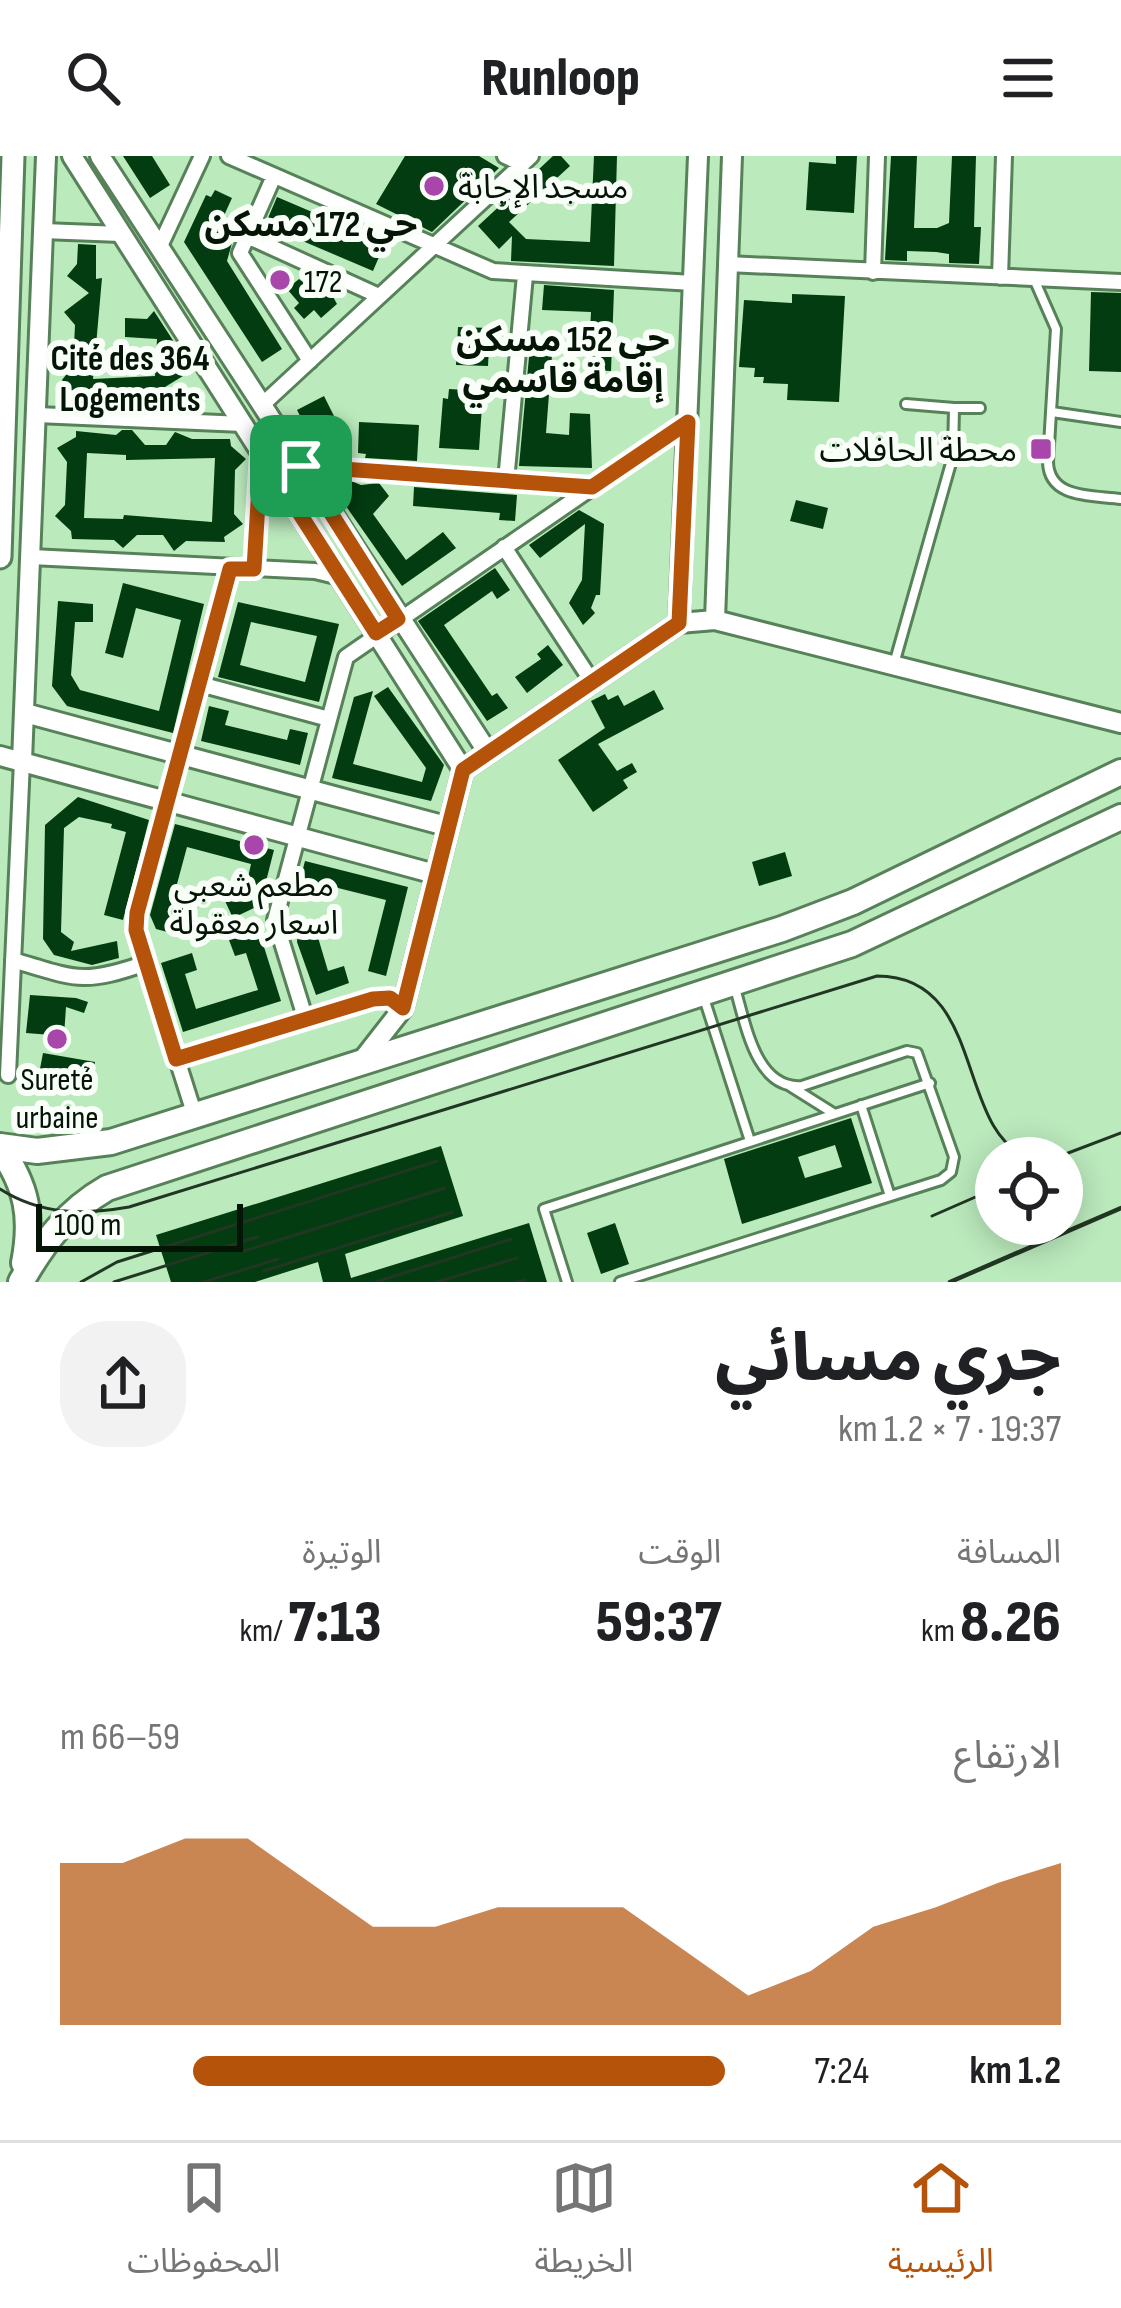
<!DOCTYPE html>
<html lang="ar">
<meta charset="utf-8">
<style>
body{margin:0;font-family:"Sofia Sans Condensed","Noto Sans Arabic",sans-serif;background:#f2f2f2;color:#202124;direction:rtl;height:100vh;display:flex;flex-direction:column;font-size:45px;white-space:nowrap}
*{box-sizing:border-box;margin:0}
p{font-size:39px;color:#757577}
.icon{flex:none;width:66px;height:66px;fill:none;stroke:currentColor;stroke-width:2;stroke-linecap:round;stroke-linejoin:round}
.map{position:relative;height:1126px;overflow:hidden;direction:ltr}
.side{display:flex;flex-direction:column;background:#fff;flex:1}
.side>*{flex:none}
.buttons{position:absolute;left:975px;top:981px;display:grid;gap:24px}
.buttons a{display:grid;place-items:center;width:108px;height:108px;border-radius:50%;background:#fff;box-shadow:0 6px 30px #0003;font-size:60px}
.scale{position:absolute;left:36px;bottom:30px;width:207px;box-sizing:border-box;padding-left:12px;border:6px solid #041405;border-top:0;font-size:33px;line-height:42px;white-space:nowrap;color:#041405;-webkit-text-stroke:9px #f9fef9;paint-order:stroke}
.pin{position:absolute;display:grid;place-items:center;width:102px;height:102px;color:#fff;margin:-51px;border-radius:24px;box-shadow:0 6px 18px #0006}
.round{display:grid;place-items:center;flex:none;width:126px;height:126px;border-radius:48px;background:#f2f2f2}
.head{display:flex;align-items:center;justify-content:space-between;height:204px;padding:0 60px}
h1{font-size:66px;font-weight:800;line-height:90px}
.stats{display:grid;grid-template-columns:repeat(3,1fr);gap:18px;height:204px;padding:12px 60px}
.stats div{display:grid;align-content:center}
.stats b{font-size:60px;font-weight:800}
.stats small{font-size:33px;font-weight:400}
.stats p{font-size:33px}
.chart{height:336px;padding:24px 60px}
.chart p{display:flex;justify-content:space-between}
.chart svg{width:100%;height:216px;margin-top:12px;fill:#b45309;opacity:.7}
ul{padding:0 60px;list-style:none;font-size:39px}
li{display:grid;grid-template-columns:192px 144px 1fr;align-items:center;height:90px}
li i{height:30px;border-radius:15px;background:#b45309}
header{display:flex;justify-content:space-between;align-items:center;height:156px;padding:0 60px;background:#fff;font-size:54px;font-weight:800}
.tab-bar{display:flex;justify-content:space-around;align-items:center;height:168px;border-top:3px solid #e0e0e0;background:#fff;font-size:33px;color:#757577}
.tab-bar a{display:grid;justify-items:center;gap:6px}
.tab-bar .selected{color:#b45309}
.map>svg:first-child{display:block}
.building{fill:#033c10;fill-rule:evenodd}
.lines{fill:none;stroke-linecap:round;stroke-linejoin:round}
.lane-casing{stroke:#578159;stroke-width:14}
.street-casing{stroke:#578159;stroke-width:20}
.secondary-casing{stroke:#578159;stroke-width:24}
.primary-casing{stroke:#578159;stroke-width:27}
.highway-casing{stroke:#578159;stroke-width:30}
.lane{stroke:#fff;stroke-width:8}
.street{stroke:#fff;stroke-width:14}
.secondary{stroke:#fff;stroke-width:18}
.primary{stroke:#fff;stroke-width:21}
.highway{stroke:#fff;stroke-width:24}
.tram{stroke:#223723;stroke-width:3}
.rail{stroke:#223723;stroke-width:4.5}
.route-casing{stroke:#fff;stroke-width:24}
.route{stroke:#b45309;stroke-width:15}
.poi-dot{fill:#a846ac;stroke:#f9fef9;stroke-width:4.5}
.labels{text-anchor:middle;stroke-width:12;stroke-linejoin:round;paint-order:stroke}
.poi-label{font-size:33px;fill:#041405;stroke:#f9fef9;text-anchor:start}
.neighbourhood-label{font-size:36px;font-weight:bold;fill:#041405;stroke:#f9fef9}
</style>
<header><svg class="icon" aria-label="menu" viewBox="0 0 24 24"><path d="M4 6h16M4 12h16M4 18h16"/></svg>Runloop<svg class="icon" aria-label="search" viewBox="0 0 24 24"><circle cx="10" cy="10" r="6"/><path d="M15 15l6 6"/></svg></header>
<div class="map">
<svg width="1121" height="1126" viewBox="0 0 1121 1126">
<rect width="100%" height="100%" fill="#bbeabd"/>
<path class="building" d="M123 0H152L170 29 150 42Z
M405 0H479L499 12 432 76 376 48Z
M553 0H561L570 10 509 66 526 83 590 86 594 0H617L614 110 511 105 512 80 499 93 478 70Z
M836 0H857L854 57 806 54 809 6 836 8Z
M891 0H917L914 72H937L949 67 952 0H976L974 71H981L979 108 949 107V98L936 96 907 95V105L885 104Z
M215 34 232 42 217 75 232 87 227 105 282 193 262 206 184 86 206 39 211 41Z
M277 41 385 87 373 115 265 69Z
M78 88 96 89V123L102 122 93 223 155 220 157 183 125 181V162L147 163 154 155 174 186V211L183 220 165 231 164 238H145L127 252 118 242H79L62 224 73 210 75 169 64 156 89 137 67 120 77 108Z
M299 123 313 134 326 128 337 148 321 162 314 154 304 163 294 152 299 147 287 133Z
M544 129 614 134 611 215 588 214 591 156 542 154Z
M1091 136 1121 137V216L1089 215Z
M792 138 845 140 839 246 787 244 788 228 763 227 764 221H754L755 212 739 211 744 144 792 147Z
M458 171 490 172 488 210 456 209Z
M530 190 547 191 546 199H552L546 277 569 279 570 257 590 258 592 312 519 310Z
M449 233 483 235 479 294 439 292 443 242 448 243Z
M324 240 346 284 320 298 297 254Z
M359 266 419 269 417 305 365 302 366 298 358 297Z
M122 274H132L145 289H166L175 276 192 283H230L231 290 246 303 235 314 234 358 243 368 224 381 225 386 186 385 174 395 163 379H137L123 392 114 384 72 383 71 375 55 360 65 349 67 306 57 292 76 281V275L116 279ZM87 297 126 299V304L215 302 212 366 124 359 123 363 84 362Z
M351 325 361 329 379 327 389 340 373 358 406 404 443 376 456 392 402 430 336 336Z
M414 331 517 339 515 365 499 364 500 357 413 350Z
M796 344 828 352 823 373 790 365Z
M579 354 604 368 600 439H596L591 452 595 457 583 469 569 447 582 424 585 368 540 402 529 389Z
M495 412 510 434 497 443 492 435 444 469 492 540 497 537 508 552 487 565 418 465Z
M123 427 204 448 173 577 67 550 52 530 58 445 93 448V466H75L71 519 80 534 159 555 181 464 136 452 123 502 105 497Z
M238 446 339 468 319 546 218 521ZM251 466 317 480 305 526 240 509Z
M548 489 563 509 527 537 515 521 541 503 537 498Z
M388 531 444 609 431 645 332 622 354 541 373 535 353 608 422 626 426 612 374 540Z
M654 534 664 553 598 588 617 615 632 607 637 616 623 624 628 632 593 656 558 604 605 572 591 545 605 538 608 544 618 539 624 550Z
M209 550 229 555 225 569 287 584 290 573 308 577 300 609 201 585Z
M78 641 149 664 123 764 104 759 126 676 111 672 112 668 79 661 64 672 61 776 74 786 71 795 117 785 119 802 92 809 54 799 43 783 45 669Z
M175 668 274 694 260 749 233 762 225 745 245 735 251 708 187 691 170 754 179 779 156 773 150 759Z
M785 696 792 720 759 730 752 706Z
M305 705 408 731 386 820 368 815 386 744 318 727 317 732 299 728Z
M299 765 314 768 328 815 344 810 349 827 316 839 297 786Z
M259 775 281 845 183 876 161 807 192 797 197 814 185 818 196 853 258 834 246 797 235 800 229 784Z
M30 839 76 842 88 846 84 857 66 851 64 880 26 877Z
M43 897 95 906 91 927 39 918Z
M851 962 872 1027 742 1068 724 1003ZM835 989 842 1011 805 1022 798 1001Z
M441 990 463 1060 345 1098 351 1122 529 1067 547 1126H323L318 1106 255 1126H171L156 1079Z
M615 1067 629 1108 601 1118 587 1077Z"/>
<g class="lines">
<g class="lane-casing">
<path id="lane" d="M1034 123 1056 173 1048 306C1049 343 1092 339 1121 343
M954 252H980
M1052 256 1121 266
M894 508 953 300 954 252 906 248
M703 839 750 985
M790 930 833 957
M861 949 890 1040
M567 1126 544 1053 930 927
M620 1126 941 1024 951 1016 954 1001 917 897 907 895 802 930C754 934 745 863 734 829"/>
</g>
<g class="street-casing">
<path id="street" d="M229 0 493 115 693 127
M505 0 522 8
M274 20 240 97 310 205
M43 75 121 78
M247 80 379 140
M160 90 202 0
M727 108 1121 126
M873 116 877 0
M1000 121 1004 0
M262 249 531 0
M37 259 243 268
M301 310 592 331
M506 325 525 119
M504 391 591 524
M31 401 315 415 340 421
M254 413 261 299
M200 528 329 563
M13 804C76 823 83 829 146 807
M305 861 275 764 346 501 687 266
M177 903 373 843H390L403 852
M8 919 22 605
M195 960 136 774 137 757 230 413"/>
</g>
<g class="secondary-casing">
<path id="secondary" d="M72 0 463 614
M100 0 487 595
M715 464 732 0
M679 467 698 0
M25 557 446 670
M0 600 435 718
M22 605 46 0
M360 907 403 852 463 614 679 467 715 464 1121 567"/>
</g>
<g class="primary-casing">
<path id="primary" d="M0 401 13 0"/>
</g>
<g class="highway-casing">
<path id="highway" d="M0 990 37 995 111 986 782 773 853 746 1121 616
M0 992C27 1030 33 1061 24 1107
M21 1126C43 1087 67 1055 107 1032L852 788 1121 661"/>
</g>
<use href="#lane" class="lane"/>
<use href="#street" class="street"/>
<use href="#secondary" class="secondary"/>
<use href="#primary" class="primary"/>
<use href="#highway" class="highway"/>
<path class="tram" d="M1055 1002 1121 977
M0 1033C41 1059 83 1059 129 1051L877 820C988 820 954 978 1031 1002
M932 1060 996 1032
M244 1095 445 1032
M264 1115 453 1056
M81 1126 117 1106 437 1005
M114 1126 257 1081
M204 1126 278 1103
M376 1126 511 1083
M437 1126 517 1102
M517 1126 525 1124"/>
<path class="rail" d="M950 1126 1121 1052"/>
</g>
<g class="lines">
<g class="route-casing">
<path id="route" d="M688 266 679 467 463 614 403 852 390 842 373 843 176 903 136 774 137 757 230 413H254L261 297 376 477 398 463 301 310 592 331Z"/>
</g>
<use href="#route" class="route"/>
</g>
<g class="poi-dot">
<circle cx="434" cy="30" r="12"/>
<circle cx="280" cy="124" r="12"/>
<rect x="1029" y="281" width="24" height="24" rx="6"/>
<circle cx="254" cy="689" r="12"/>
<circle cx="57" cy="883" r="12"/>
</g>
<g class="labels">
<g class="poi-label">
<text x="458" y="42">مسجد الإجابة</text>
<text x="304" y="136">172</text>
<text x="1017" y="305" text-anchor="end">محطة الحافلات</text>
<text x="254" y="740" text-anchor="middle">مطعم شعبي<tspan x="254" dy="38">اسعار معقولة</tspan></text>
<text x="57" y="934" text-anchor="middle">Sureté<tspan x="57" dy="38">urbaine</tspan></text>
</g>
<g class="neighbourhood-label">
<text x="311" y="80">حي 172 مسكن</text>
<text x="563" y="195">حي 152 مسكن<tspan x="563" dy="41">إقامة قاسمي</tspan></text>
<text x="130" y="214">Cité des 364<tspan x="130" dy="41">Logements</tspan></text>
</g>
</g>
</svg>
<div class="buttons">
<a><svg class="icon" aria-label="locate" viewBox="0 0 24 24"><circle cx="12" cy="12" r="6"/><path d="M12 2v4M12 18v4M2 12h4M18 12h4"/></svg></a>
</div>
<div class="scale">100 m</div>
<div class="pin" style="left:301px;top:310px;background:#1e9e55"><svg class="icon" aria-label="arrive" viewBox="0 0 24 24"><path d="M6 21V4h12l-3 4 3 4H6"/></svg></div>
</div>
<section class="side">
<div class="head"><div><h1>جري مسائي</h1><p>19:37 · 7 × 1.2 km</p></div><a class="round"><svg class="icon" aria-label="share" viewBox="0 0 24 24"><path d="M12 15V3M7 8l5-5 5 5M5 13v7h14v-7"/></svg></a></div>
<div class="stats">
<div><p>المسافة</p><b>8.26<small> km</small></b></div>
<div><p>الوقت</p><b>59:37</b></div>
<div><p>الوتيرة</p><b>7:13<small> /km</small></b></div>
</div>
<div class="chart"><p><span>الارتفاع</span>59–66 m</p>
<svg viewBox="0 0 160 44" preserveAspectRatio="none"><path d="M0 44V11L10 11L20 6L30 6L40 15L50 24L60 24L70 20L80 20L90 20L100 29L110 38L120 33L130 24L140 20L150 15L160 11V44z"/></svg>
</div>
<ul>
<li><b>1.2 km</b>7:24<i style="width:80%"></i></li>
</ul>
</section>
<nav class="tab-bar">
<a class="selected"><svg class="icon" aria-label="home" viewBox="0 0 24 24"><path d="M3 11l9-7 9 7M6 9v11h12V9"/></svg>الرئيسية</a>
<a><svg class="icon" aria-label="map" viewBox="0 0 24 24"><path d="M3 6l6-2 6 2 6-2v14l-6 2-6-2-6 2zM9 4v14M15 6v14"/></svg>الخريطة</a>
<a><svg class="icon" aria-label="saved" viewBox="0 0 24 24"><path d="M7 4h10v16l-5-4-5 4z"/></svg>المحفوظات</a>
</nav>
